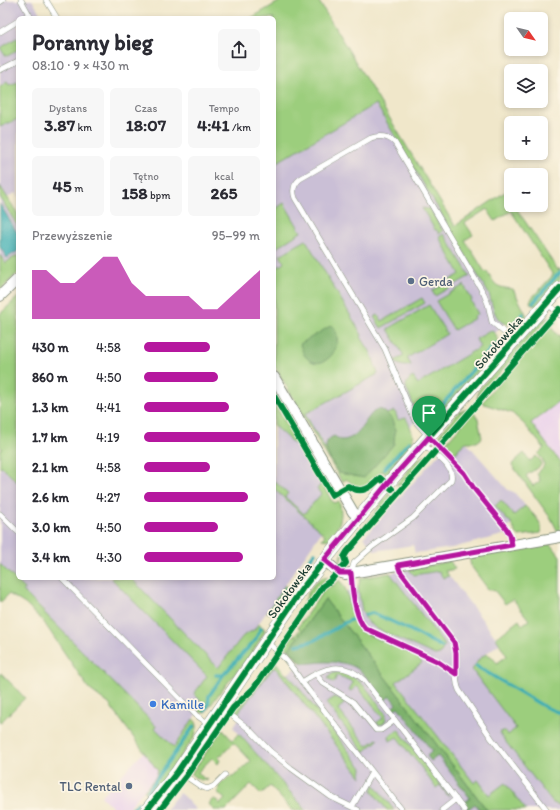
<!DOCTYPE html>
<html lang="pl">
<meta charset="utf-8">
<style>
body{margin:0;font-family:Itim,sans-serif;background:#f7f7f7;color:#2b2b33;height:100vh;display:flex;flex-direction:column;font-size:15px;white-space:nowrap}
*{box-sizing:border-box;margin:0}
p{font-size:13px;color:#7c7c81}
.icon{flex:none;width:22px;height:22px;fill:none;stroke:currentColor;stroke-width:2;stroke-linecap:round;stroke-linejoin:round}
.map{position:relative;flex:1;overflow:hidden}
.panel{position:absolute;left:16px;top:16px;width:260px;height:564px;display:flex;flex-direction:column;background:#fff;border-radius:6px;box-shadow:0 2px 6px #0003}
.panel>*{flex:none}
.needle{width:26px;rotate:124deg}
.buttons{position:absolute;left:504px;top:12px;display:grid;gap:8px}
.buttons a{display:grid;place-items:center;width:44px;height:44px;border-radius:6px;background:#fff;box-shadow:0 2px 6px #0003;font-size:20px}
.pin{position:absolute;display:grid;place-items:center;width:34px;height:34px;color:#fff;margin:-41px -17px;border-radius:50% 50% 50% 0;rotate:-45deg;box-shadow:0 0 4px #0007}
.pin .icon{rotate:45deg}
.round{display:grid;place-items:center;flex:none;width:42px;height:42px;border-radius:6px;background:#f7f7f7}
.head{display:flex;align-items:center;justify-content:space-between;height:68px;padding:0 16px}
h1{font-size:22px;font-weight:800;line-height:30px}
.stats{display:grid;grid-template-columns:repeat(3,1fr);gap:6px;height:68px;padding:4px 16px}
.stats div{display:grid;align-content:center;border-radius:6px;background:#f7f7f7;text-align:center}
.stats b{font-size:17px;font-weight:800}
.stats small{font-size:11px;font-weight:400}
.stats p{font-size:11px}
.chart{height:112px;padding:8px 16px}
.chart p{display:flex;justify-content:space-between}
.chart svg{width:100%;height:72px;margin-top:4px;fill:#b5179e;opacity:.7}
ul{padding:0 16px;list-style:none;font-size:13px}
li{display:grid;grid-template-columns:64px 48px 1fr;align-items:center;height:30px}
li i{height:10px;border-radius:5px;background:#b5179e}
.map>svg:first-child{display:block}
.built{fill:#ead1ec}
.industrial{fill:#cabfd6}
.green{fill:#9cce7d;stroke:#5e8658}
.forest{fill:#7db16c;stroke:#4e7750}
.water{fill:#3badb3;stroke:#2d7574}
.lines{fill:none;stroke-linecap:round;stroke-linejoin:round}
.stream{stroke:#3badb3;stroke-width:3.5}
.service-casing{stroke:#88927f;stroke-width:6}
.minor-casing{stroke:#88927f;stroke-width:12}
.tertiary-casing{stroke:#88927f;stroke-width:14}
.service{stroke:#fff;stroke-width:5}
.minor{stroke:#fff;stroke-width:10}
.tertiary{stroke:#fff;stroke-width:13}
.cycleway-casing{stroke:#fcf5e5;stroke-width:8}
.cycleway{stroke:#00873e;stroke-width:6}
.route-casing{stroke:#fff;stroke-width:8}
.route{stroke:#b5179e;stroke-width:5}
.service-dot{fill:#5c6f8a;stroke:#fcf5e5;stroke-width:1.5}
.shop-dot{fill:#3f7fe0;stroke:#fcf5e5;stroke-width:1.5}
.labels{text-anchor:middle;stroke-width:3.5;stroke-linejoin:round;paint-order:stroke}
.service-label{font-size:13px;fill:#4e5e75;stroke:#fcf5e5;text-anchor:start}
.street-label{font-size:13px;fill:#1f3d34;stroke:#fcf5e5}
.shop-label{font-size:13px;fill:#366cbe;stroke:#fcf5e5;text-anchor:start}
</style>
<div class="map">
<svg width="560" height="810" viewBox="0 0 560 810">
<rect width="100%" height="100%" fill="#fcf5e5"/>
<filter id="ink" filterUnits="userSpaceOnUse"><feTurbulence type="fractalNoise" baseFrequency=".025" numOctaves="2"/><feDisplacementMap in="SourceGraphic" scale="8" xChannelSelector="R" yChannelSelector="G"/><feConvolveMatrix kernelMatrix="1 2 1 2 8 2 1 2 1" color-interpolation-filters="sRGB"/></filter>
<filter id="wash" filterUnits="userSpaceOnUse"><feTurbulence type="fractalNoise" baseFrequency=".012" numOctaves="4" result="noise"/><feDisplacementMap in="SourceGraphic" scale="16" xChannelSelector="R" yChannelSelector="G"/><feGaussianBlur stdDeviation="0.9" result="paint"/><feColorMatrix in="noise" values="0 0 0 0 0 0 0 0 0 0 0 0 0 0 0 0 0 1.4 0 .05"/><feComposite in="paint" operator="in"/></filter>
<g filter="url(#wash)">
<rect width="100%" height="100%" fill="#f0e7ca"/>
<path class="built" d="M551 327 560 339V462L502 384Z
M144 752 158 772 155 778 126 810H115L101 796Z"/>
<path class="industrial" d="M0 0H32L43 18H18V197L15 193 7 198 18 216V268L0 265Z
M378 103 507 320 364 478 339 473 274 362V164Z
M18 297V578H274V403L333 503 320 534 254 630 243 636 214 675 205 701 158 771 109 704 89 689 43 621 25 604 0 587V451L2 449 0 446V314Z
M458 433 508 490 514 492 541 525 514 530 512 525 503 530V535L452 548 415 553 413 545 375 551 364 537Z
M440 564 500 643 479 659 472 669 560 718V810H306L233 727 240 717 238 713 273 668 278 664 287 675 301 662 325 599 336 590 347 591 358 587 361 578Z
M179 793 183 796 196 810H165Z"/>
<path class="green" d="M282 0H318L455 226 505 192 511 201V205H514L558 270 560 268V279L536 306 532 305 530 302 531 299 553 275 511 211 495 221 487 209 465 223 473 235 465 240 485 272 487 271C496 286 495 287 513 289L527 316C517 327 502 329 495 313 492 307 491 300 489 294L376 104 274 164V18H251Z
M18 37V49L8 56 4 54 1 49 2 47Z
M7 82 9 85 18 82V119L0 127V87Z
M0 186 18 214V227L0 197Z
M284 203 301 232 276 248 274 245V210Z
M422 208 430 209 443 231 439 234 437 230H435Z
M444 234 470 276 435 296 432 291 460 274 439 237Z
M306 240 362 335 361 337 371 353 378 374 305 414 339 473 395 430 392 419 387 414 395 411 398 420 406 418C409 424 413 432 413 439 413 451 394 467 387 475L382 471C372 483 361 497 347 479L342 482 274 365V269L284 263 280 255Z
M0 255 5 263 18 255V273L0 290Z
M464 285 472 300 471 301 478 314 474 316 475 318 454 330 436 301Z
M18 297V483L2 467 0 468V451L2 449 0 446V314Z
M422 298 425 303 381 328 374 317 378 315 382 321Z
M429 305 447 334 407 358 411 365C405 367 399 366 394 361L404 356 388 329Z
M549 317 477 399 479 390 481 387 539 322Z
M555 319 557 321 551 327 558 336 560 335V401L531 423 560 462V532H558L552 520 512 465 513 463 524 453 530 461 536 456 541 461V465C537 470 530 471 526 476L533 486 540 481 537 473C546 466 546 463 538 454L544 448 524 424 512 413 484 404 482 402Z
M490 331 494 332C499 338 498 344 496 351L441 413C425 424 416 414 411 399 409 395 407 391 406 387 406 382 409 379 413 377L418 384 480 347 476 339Z
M274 403 297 442 294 444 274 426Z
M465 410H468L439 442 440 434 459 412Z
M473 412 478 419 482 438 477 442H466L458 449V451L453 455 443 446Z
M424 456H427L402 485H396L417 460Z
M274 481 288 493 285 497 304 514 321 494 317 489 322 483 333 503 339 501C344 519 339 526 329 540L322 539 325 535 274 489Z
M389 492 391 498 345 550 343 554 341 562 340 557 342 552 368 522Z
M501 500 514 515 525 506C532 513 544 523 541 533L519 536 516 533 510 521 507 520 495 506Z
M551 544 560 556V805L553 803 499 733 504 730 508 735 516 728 472 670 479 659 486 654 491 656 497 663 507 656 496 638 519 620 522 625 529 620 513 599 505 604 495 591 488 589 471 566 469 557Z
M450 561 455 569 445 571 449 576 443 578 439 571 414 575 409 570Z
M0 564 25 589 23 591 156 726 155 728 174 747 193 719C199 723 197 729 195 736L154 794 144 791 155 778 158 771 109 704 89 689 43 621 25 604 9 594 0 603Z
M390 573 445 645 440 654 435 655 377 629 366 620 362 611 358 587 361 578Z
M324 577H328L322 583 303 610 301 609C307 597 310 582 324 577Z
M111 578H131L218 668 243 636 254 630 258 624 264 628 265 632 250 656 221 691 205 713 198 711 203 703 194 694 207 676Z
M339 580C353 592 347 616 360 631L418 657 422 663 396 682 474 783 478 780 489 795 505 783 526 810H487L325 599 289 649 301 662 297 660 286 647 285 646 293 635 295 636 300 629 298 627 326 587 334 585Z
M285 585 291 593 279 612 272 614 267 612Z
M275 661 286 675 288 674 362 768 361 777 276 668H273L238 713 241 716 235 710 257 687Z
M341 672C363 678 373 697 386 714 386 720 386 723 380 725L376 723 383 718 357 686 351 691 349 690 353 682 337 675 334 683 328 679C330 673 336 672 341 672Z
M1 673 25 698 0 723V674Z
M335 697 345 703 338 709 367 746 377 739 378 740 364 752 326 703Z
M222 729 232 740 239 734 306 810H292L270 786 261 794 251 784 226 810H214L209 804 212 800 215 799 220 804 225 799 220 795 218 792 219 786 223 782 230 777H233L251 761 234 743 218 758 220 760 218 764 212 758 198 772 204 779 206 778 208 780C202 782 195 778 191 774Z
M398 729 449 796H448L440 785 436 788 413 756 412 757 397 737 390 741 389 736Z
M374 784 394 810H387L372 791Z"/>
<path class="forest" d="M332 325C334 328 337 332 337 336 340 354 319 373 305 356 303 352 301 348 300 344Z
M379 409 384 411 392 419 395 430 394 444 364 478 339 473C333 463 316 443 334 436L341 440C362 440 365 413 379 409Z
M325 599 487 810H480L475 804 468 809 464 803 470 798 438 756 431 761 427 756 432 751 398 707 392 711 391 709 396 704 390 696 384 701C364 674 361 661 324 662 317 662 310 664 302 663L289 649Z"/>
<path class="water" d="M0 204 18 234V251L7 258 0 247Z"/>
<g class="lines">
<path class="stream" d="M533 303 560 272
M514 323 523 314
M434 414 495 344
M384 469 409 442
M303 567 315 553
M273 610 287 589
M365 615 372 613 380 616 410 630 442 647
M344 623 353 619
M297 645 313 641 343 624
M476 666 545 707 560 713
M216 675H223L225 673 255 640 261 628
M205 711 208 705 209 696 223 675
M148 791 194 726
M132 810 138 803"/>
</g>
</g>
<g filter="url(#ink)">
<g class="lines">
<g class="service-casing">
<path id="service" d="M21 0 31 18
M46 0 57 18
M0 2 3 0
M23 18 29 14
M0 32 18 21
M0 70 18 61
M548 304 560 315
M423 444C433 453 455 466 451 480L413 518 372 547 354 563 351 573 352 589 360 619 365 628 437 661 456 674
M0 514 18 532
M512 545 510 535 506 528 475 490 464 473 438 447 415 421 385 349 295 198C292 190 294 184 300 179L371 138C379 135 389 136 395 143L484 294 488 304 492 322 513 340
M398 565 400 571 454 642C461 657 452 675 459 690L492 739 547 810
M62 578 196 715 209 724
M266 642C281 652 292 666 302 682L402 810
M315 673 323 683 353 702 376 730H381L395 720
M302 682C324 667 343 660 364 680L464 810
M222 708 249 729 270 751 291 768 331 797 358 810
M178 771 200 786 207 789 214 786 225 775
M352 807 372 772
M442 810 456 799"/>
</g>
<g class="minor-casing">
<path id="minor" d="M0 296 18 279
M274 377 353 512 359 518
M324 560 338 572 345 574 560 537"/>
</g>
<g class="tertiary-casing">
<path id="tertiary" d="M147 810 178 771 302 589C382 485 473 388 560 288"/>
</g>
<use href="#service" class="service"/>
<use href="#minor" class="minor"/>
<use href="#tertiary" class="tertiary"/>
<g class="cycleway-casing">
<path id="cycleway" d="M274 396 332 495 348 486C361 495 371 488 380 478L392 489
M147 810 178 771 302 589C382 485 473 388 560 288
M160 810 186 776 233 708 254 688 323 586 330 581 346 563 344 557 347 552 560 309"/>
</g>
<use href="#cycleway" class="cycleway"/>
</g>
</g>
<g class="lines" filter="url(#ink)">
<g class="route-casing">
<path id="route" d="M429 437 464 473 475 490 506 528 510 535 512 545 398 565 400 571 454 642 456 653V674L437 661 365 628C355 617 352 588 351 573H340L324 560 387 484Z"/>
</g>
<use href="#route" class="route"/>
</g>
<g class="service-dot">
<circle cx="411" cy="281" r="4"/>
<circle cx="129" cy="786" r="4"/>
</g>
<circle class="shop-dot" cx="153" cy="704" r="4"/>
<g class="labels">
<g class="service-label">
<text x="419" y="286">Gerda</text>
<text x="121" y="791" text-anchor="end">TLC Rental</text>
</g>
<g class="street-label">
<text transform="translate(498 342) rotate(-49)" y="5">Sokołowska</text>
<text transform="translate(289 590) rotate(-54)" y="5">Sokołowska</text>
</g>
<g class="shop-label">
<text x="161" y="709">Kamille</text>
</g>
</g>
</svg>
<div class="buttons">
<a><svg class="needle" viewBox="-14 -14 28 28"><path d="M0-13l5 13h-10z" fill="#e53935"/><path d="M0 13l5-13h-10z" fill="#7c7c81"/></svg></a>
<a><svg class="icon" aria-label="layers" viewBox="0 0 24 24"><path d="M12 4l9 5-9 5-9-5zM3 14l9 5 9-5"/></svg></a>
<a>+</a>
<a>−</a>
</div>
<div class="pin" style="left:429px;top:437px;background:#1e9e55"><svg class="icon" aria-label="arrive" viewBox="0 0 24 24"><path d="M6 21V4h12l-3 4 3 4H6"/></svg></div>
<section class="panel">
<div class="head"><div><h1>Poranny bieg</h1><p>08:10 · 9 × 430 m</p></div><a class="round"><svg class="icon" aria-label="share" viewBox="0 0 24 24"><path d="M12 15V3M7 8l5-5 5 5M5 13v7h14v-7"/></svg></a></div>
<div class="stats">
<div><p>Dystans</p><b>3.87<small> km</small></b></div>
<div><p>Czas</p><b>18:07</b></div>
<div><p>Tempo</p><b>4:41<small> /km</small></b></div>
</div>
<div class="stats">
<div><b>45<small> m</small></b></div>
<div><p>Tętno</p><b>158<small> bpm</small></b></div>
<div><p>kcal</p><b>265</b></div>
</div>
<div class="chart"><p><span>Przewyższenie</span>95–99 m</p>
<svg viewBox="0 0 160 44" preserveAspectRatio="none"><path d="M0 44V14L10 14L20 22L30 22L40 14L50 6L60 6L70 22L80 30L90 30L100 30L110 30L120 38L130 38L140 30L150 22L160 14V44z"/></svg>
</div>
<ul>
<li><b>430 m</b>4:58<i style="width:57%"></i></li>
<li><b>860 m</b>4:50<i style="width:64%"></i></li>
<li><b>1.3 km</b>4:41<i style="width:73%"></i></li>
<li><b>1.7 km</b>4:19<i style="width:100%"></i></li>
<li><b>2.1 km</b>4:58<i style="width:57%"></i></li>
<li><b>2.6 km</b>4:27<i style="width:90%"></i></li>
<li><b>3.0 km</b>4:50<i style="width:64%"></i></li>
<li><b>3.4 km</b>4:30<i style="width:85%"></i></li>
</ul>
</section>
</div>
